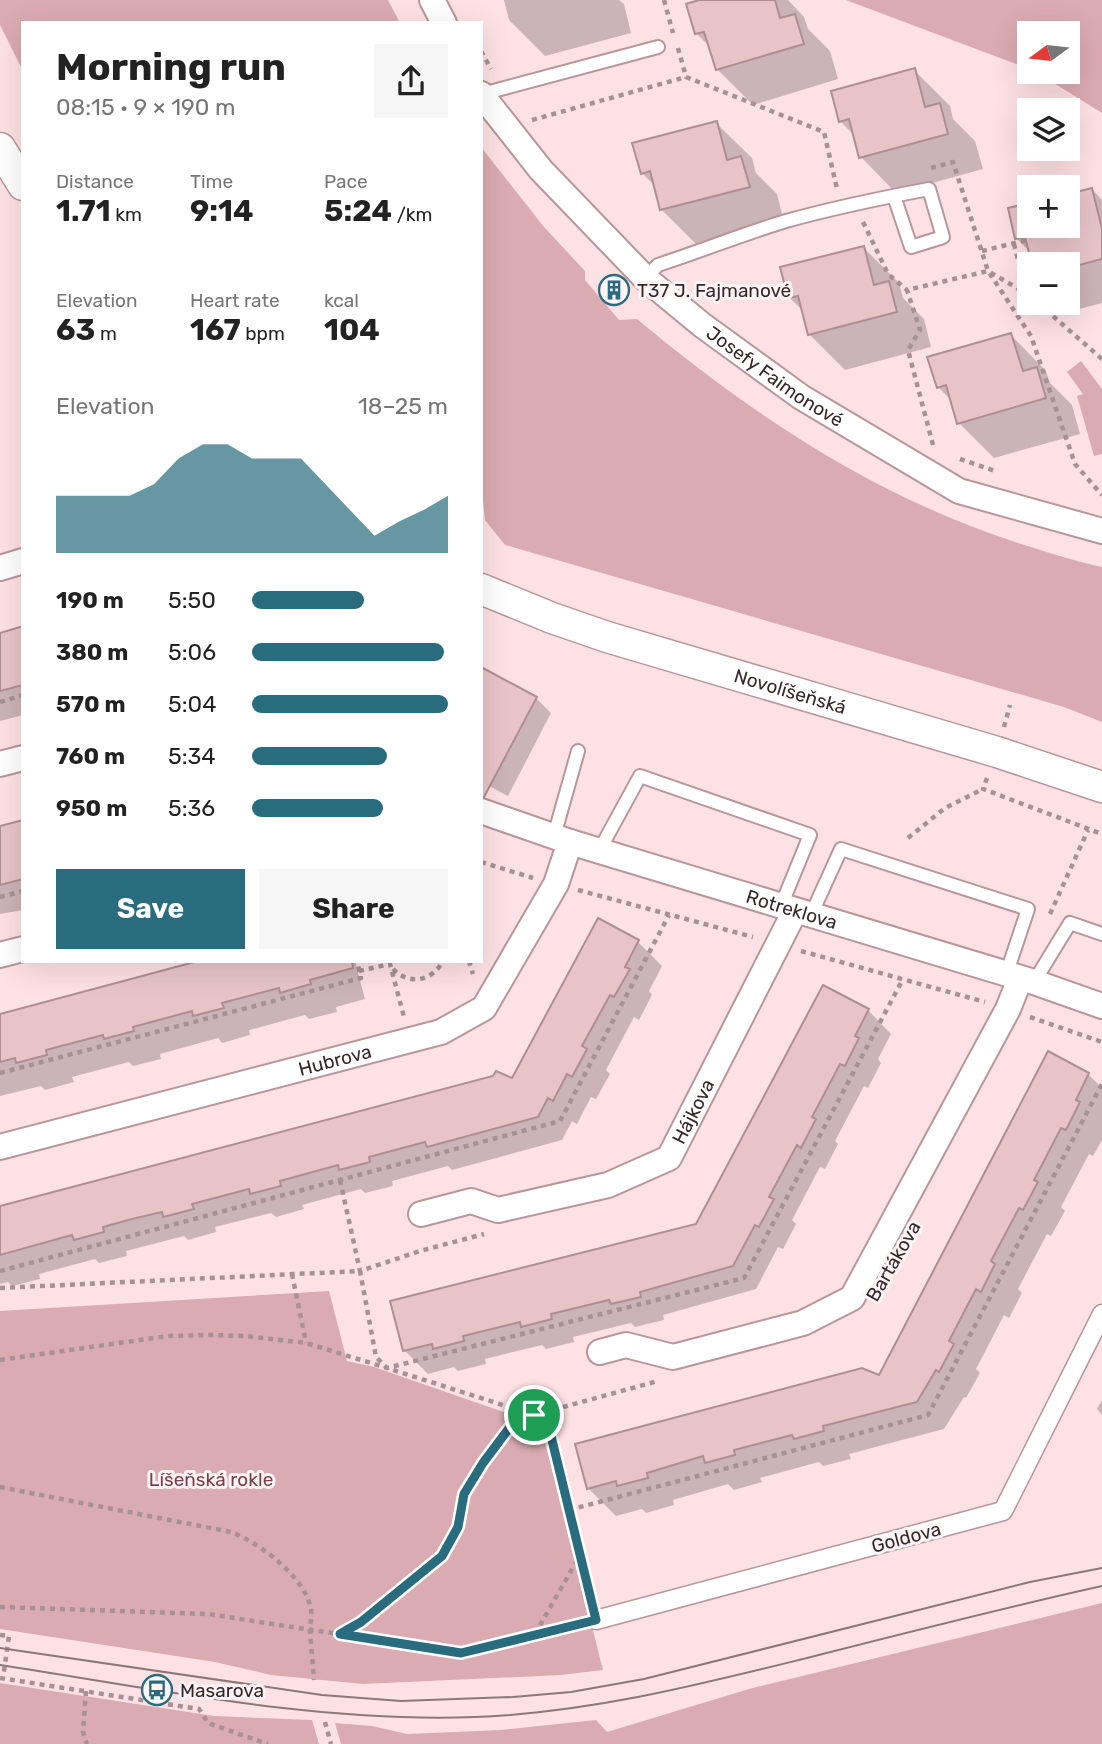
<!DOCTYPE html>
<meta charset="utf-8">
<style>
body{margin:0;font-family:Rubik,sans-serif;background:#f6f6f6;color:#222;height:100vh;display:flex;flex-direction:column;font-size:26px;white-space:nowrap}
*{box-sizing:border-box;margin:0}
p{font-size:23px;color:#767676}
.icon{flex:none;width:38px;height:38px;fill:none;stroke:currentColor;stroke-width:2;stroke-linecap:round;stroke-linejoin:round}
.map{position:relative;flex:1;overflow:hidden}
.sheet{position:absolute;left:21px;top:21px;width:462px;height:942px;display:flex;flex-direction:column;background:#fff;border-radius:0px;box-shadow:0 7px 28px #0002}
.sheet>*{flex:none}
.needle{width:46px;rotate:255deg}
.fabs{position:absolute;left:1017px;top:21px;display:grid;gap:14px}
.fabs a{display:grid;place-items:center;width:63px;height:63px;border-radius:0px;background:#fff;box-shadow:0 7px 28px #0002;font-size:35px}
.pin{position:absolute;display:grid;place-items:center;width:60px;height:60px;color:#fff;margin:-30px;border:4px solid #fff;border-radius:50%;box-shadow:0 2px 7px #0007}
.round{display:grid;place-items:center;flex:none;width:74px;height:74px;border-radius:0px;background:#f6f6f6}
.headline{display:flex;align-items:center;justify-content:space-between;height:119px;padding:0 35px}
h1{font-size:38px;font-weight:700;line-height:52px}
.stats{display:grid;grid-template-columns:repeat(3,1fr);gap:10px;height:119px;padding:7px 35px}
.stats div{display:grid;align-content:center}
.stats b{font-size:30px;font-weight:700}
.stats small{font-size:19px;font-weight:400}
.stats p{font-size:19px}
.chart{height:196px;padding:14px 35px}
.chart p{display:flex;justify-content:space-between}
.chart svg{width:100%;height:126px;margin-top:7px;fill:#296c7e;opacity:.7}
.cta{display:flex;gap:14px;margin-top:auto;padding:14px 35px}
.cta a{flex:1;height:80px;border-radius:0px;background:#296c7e;color:#fff;font-size:28px;font-weight:700;line-height:80px;text-align:center}
.cta a+a{background:#f6f6f6;color:#222}
ul{padding:0 35px;list-style:none;font-size:23px}
li{display:grid;grid-template-columns:112px 84px 1fr;align-items:center;height:52px}
li i{height:18px;border-radius:9px;background:#296c7e}
.map>svg:first-child{display:block}
.green{fill:#daabb2}
.shadow{fill:#0003}
.building{fill:#e8c4c9;stroke:#af8e93;stroke-width:2}
.lines{fill:none;stroke-linecap:round;stroke-linejoin:round}
.service-casing{stroke:#b8969b;stroke-width:16}
.pedestrian-casing{stroke:#b8969b;stroke-width:21}
.minor-casing{stroke:#b8969b;stroke-width:28}
.tertiary-casing{stroke:#b8969b;stroke-width:33}
.path{stroke:#a79194;stroke-width:4.5;stroke-dasharray:5 5;stroke-linecap:butt}
.service{stroke:#fff;stroke-width:12}
.pedestrian{stroke:#fff;stroke-width:18}
.minor{stroke:#fff;stroke-width:24}
.tertiary{stroke:#fff;stroke-width:30}
.tram{stroke:#8c777a;stroke-width:2}
.route-casing{stroke:#fff;stroke-width:14}
.route{stroke:#296c7e;stroke-width:9}
.labels{text-anchor:middle;stroke-width:6;stroke-linejoin:round;paint-order:stroke}
.poi-label{font-size:19px;fill:#36282a;stroke:#fcf4f5;text-anchor:start}
.street-label{font-size:19px;fill:#36282a;stroke:#fcf4f5}
.park-label{font-size:19px;fill:#7b3e4a;stroke:#fcf4f5}
</style>
<div class="map">
<svg width="1102" height="1744" viewBox="0 0 1102 1744">
<rect width="100%" height="100%" fill="#fee1e5"/>
<path class="green" d="M0 0H388L400 23H23V71L0 25Z
M846 0H1102V113L1036 72H1068V33H1029V69Z
M481 147 544 227 585 271V280L619 320 637 319C751 414 872 495 1015 542 1044 551 1072 561 1102 567V722L1064 707 505 545 485 520 481 481Z
M1081 361 1102 389V454L1094 456 1077 396 1083 394 1067 372Z
M329 1291 347 1361 374 1367 535 1423 543 1434 603 1670 561 1675 363 1684 271 1675 215 1662 0 1629V1311Z
M1102 1603V1744H341L335 1723 372 1726 407 1734 501 1730 596 1720 607 1732 749 1689Z
M0 1683 214 1716 312 1720 319 1744H0Z"/>
<path class="shadow" d="M504 0H619L624 4 631 33 545 56 509 20Z
M705 0H788L804 17 808 29 830 51 838 79 753 105 717 69 711 48 696 33Z
M914 70 950 106 953 119 975 141 983 169 896 193 861 157 855 136 840 121Z
M716 123 752 158 756 173 777 194 784 222 697 245 661 209 656 187 642 173Z
M1092 189 1102 200V303L1072 311 1064 303H1068V264H1033L1031 253 1017 239 1029 205V226H1068V195Z
M864 248 899 283 903 298 924 319 931 347 845 370 809 334 804 312 789 297Z
M1011 335 1046 371 1050 383 1072 405 1080 434 994 458 959 423 953 402 938 387Z
M23 628V715L0 721V634Z
M484 670 536 698 551 713 508 796 481 782Z
M23 822V910L0 914V828Z
M599 920 638 942 662 966 649 991 652 995 639 1020 634 1017 606 1070 610 1074 596 1099 591 1097 577 1124 572 1121 562 1140 452 1170 448 1166 392 1181 393 1186 365 1193 361 1189 302 1205 304 1209 276 1217 271 1213 215 1227 216 1232 188 1240 184 1236 126 1251 127 1256 99 1263 95 1259 39 1274 40 1279 12 1286 8 1282 0 1284V1208L513 1080Z
M205 961H355L365 999 336 1007 337 1012 309 1019 305 1015 249 1030 250 1035 222 1043 218 1038 160 1054 161 1059 133 1066 129 1062 72 1077 74 1082 45 1090 41 1086 0 1096V1015Z
M868 1010 891 1034 878 1059 881 1063 868 1088 864 1086 835 1141 838 1144 825 1169 820 1167 792 1220 796 1224 783 1249 778 1247 756 1289 663 1315 664 1320 635 1327 631 1323 573 1337 574 1342 546 1349 542 1345 485 1359 486 1364 458 1371 454 1367 428 1374 404 1350 697 1226Z
M1088 1074 1102 1088V1140L1093 1156 1089 1154 1061 1207 1065 1211 1051 1236 1047 1234 1018 1289 1022 1293 1009 1318 1004 1315 976 1369 980 1373 966 1398 964 1397 944 1429 849 1454 851 1459 823 1466 819 1462 760 1478 762 1482 734 1490 728 1484 673 1500 674 1505 646 1513 642 1509 616 1516 588 1488 880 1377Z
M1102 1400V1415L1097 1409Z"/>
<path class="building" d="M699 0H775L780 18 795 14 804 44 716 70 704 32 695 34 686 4Z
M915 68 925 107 940 103 948 134 859 158 849 119 839 122 831 91Z
M717 121 727 160 741 156 750 187 660 210 650 171 641 174 632 143Z
M1092 188 1102 229V259L1068 268V264H1032L1025 237 1015 239 1008 208 1029 203V226H1068V194Z
M864 246 874 285 889 281 897 312 808 335 798 296 788 298 780 267Z
M1011 333 1023 371 1037 367 1046 398 957 424 946 385 937 388 927 357Z
M23 626V685L0 691V633Z
M481 667 537 697 484 797H481Z
M23 820V879L0 885V826Z
M598 918 639 940 625 967 630 969 614 997 610 995 582 1046 587 1049 572 1077 567 1074 553 1101 548 1098 538 1117 427 1147 425 1142 369 1157 370 1162 339 1170 338 1165 280 1181 281 1186 250 1194 249 1189 192 1204 194 1209 163 1217 162 1212 132 1219 103 1227 104 1232 74 1240 72 1235 0 1255V1206L493 1076 496 1071 512 1078Z
M198 961H352L353 968 310 980 311 984 280 993 279 988 222 1003 224 1008 193 1016 192 1011 133 1027 134 1031 104 1039 103 1035 46 1050 47 1055 16 1063 15 1058 0 1062V1014Z
M823 985 869 1009 855 1036 859 1038 845 1066 840 1064 812 1117 816 1119 801 1148 797 1145 769 1197 774 1199 759 1227 755 1225 733 1266 640 1292 641 1297 611 1304 609 1300 551 1314 552 1319 521 1327 520 1322 463 1336 464 1341 433 1349 432 1344 403 1351 390 1301 696 1224Z
M1048 1051 1089 1073 1076 1100 1080 1102 1066 1130 1061 1128 1034 1180 1038 1182 1023 1210 1019 1208 991 1261 995 1264 981 1292 976 1289 949 1341 954 1344 939 1372 936 1370 917 1402 823 1426 824 1431 794 1439 792 1435 734 1450 735 1455 705 1463 703 1456 647 1473 648 1478 617 1486 616 1481 587 1489 575 1444 862 1368 879 1375Z"/>
<g class="lines">
<g class="service-casing">
<path id="service" d="M482 94 658 47
M645 278 658 265C701 251 743 234 786 221 833 208 881 198 929 189L943 237 911 247 894 196
M554 836 578 751
M599 851 640 776 810 835 781 906
M811 915 841 849 1028 909 1006 975
M1034 982 1070 923 1102 934"/>
</g>
<g class="pedestrian-casing">
<path id="pedestrian" d="M596 1620 1003 1511 1102 1314"/>
</g>
<g class="minor-casing">
<g id="minor">
<path d="M432 0 444 23"/>
<path id="s1" d="M481 94 541 170 645 278 702 325 801 397 959 491 1102 531"/>
<path d="M0 568 23 561"/>
<path d="M0 764 23 758"/>
<path id="s2" d="M481 811 570 842 1034 982 1102 1006"/>
<path d="M0 955 23 949"/>
<path id="s3" d="M0 1147 441 1032 484 1008 556 884 570 842"/>
<path id="s4" d="M421 1214 471 1201 498 1210 608 1185 669 1158 795 911"/>
<path d="M600 1352 626 1345 673 1357 803 1323 852 1298 1008 1009 1020 979"/>
</g>
</g>
<g class="tertiary-casing">
<g id="tertiary">
<path d="M0 148 23 185"/>
<path id="s5" d="M481 589 552 618 607 637 997 752 1102 787"/>
</g>
</g>
<path class="path" d="M664 0 673 33
M678 48 686 77 824 132 837 189
M481 51 491 69
M532 120 686 77
M931 168 953 162 988 271 1031 336 1075 464 1102 495
M863 222 888 274 907 290
M1014 244 1026 292
M982 251 1031 239
M1038 303 1102 359
M933 445 908 350 920 330 907 290 988 271 1029 295
M960 459 995 471
M0 702 23 695
M1004 727 1010 705
M987 778 983 789 1102 834
M908 838 945 808 983 789
M481 862 533 878
M578 890 753 937
M0 897 23 891
M1050 914 1088 830
M801 951 985 1002
M469 961 473 974
M393 969C410 986 432 981 443 961
M359 971 390 964 404 1017
M1030 1017 1102 1042
M0 1073 361 978 357 961
M340 1180 360 1271 420 1251 484 1234
M0 1271 560 1121 669 915
M292 1274 306 1343
M0 1288 360 1271 376 1357 387 1368 534 1415 550 1432 591 1601
M0 1360 168 1336 210 1335 246 1336 306 1343 387 1368 744 1278 903 979
M534 1415 658 1381
M0 1487 231 1532C260 1543 305 1577 311 1609 312 1616 310 1624 310 1631 311 1647 313 1664 314 1680
M569 1510 928 1415 1102 1084
M0 1607 208 1614 461 1653 576 1625
M341 1633 361 1622 442 1556 458 1527 464 1494 483 1463 522 1411
M535 1634 580 1555
M0 1635 9 1636 3 1678
M0 1678 199 1709 208 1723 268 1744
M86 1691 83 1732 87 1744
M325 1722 331 1744"/>
<use href="#service" class="service"/>
<use href="#pedestrian" class="pedestrian"/>
<use href="#minor" class="minor"/>
<use href="#tertiary" class="tertiary"/>
<path class="tram" d="M0 1648 322 1695 401 1701 513 1697 571 1692 644 1679 1030 1582 1102 1568
M0 1665C157 1689 316 1723 475 1717 588 1713 698 1685 807 1658 905 1633 1003 1608 1102 1586"/>
</g>
<g class="lines">
<g class="route-casing">
<path id="route" d="M522 1411 534 1415 550 1432 596 1620 461 1653 340 1634 361 1622 442 1556 458 1527 464 1494 483 1463Z"/>
</g>
<use href="#route" class="route"/>
</g>
<defs>
<g id="building-ring" transform="scale(1.575)"><circle r="9.5" fill="#fcf4f5" stroke="#296c7e" stroke-width="1.5"/><path d="M-4-6H4V6H1V3H-1V6H-4ZM-2.5-4.3h1.7v1.8h-1.7ZM.8-4.3h1.7v1.8H.8ZM-2.5-1h1.7V.8h-1.7ZM.8-1h1.7V.8H.8Z" fill="#296c7e"/></g>
<g id="bus-ring" transform="scale(1.575)"><circle r="9.5" fill="#fcf4f5" stroke="#296c7e" stroke-width="1.5"/><path d="M-5-6H5V4H4V6H2V4H-2V6H-4V4H-5ZM-3.5-4V0h7V-4ZM-3.5 1.2v1.5H-2V1.2ZM2 1.2v1.5H3.5V1.2Z" fill="#296c7e"/></g>
</defs>
<g fill-rule="evenodd">
<use href="#building-ring" x="614" y="290"/>
<use href="#bus-ring" x="157" y="1690"/>
</g>
<g class="labels">
<g class="poi-label">
<text x="637" y="297">T37 J. Fajmanové</text>
<text x="180" y="1697">Masarova</text>
</g>
<g class="street-label">
<text dy="7" stroke="none"><textPath href="#s1" startOffset="410">Josefy Faimonové</textPath></text>
<text dy="7" stroke="none"><textPath href="#s5" startOffset="326">Novolíšeňská</textPath></text>
<text dy="7" stroke="none"><textPath href="#s2" startOffset="326">Rotreklova</textPath></text>
<text dy="7" stroke="none"><textPath href="#s3" startOffset="346">Hubrova</textPath></text>
<text dy="7" stroke="none"><textPath href="#s4" startOffset="312">Hájkova</textPath></text>
<text transform="translate(893 1261) rotate(-60)" y="7">Bartákova</text>
<text transform="translate(906 1537) rotate(-15)" y="7">Goldova</text>
</g>
<g class="park-label">
<text x="211" y="1486">Líšeňská rokle</text>
</g>
</g>
</svg>
<div class="fabs">
<a><svg class="needle" viewBox="-14 -14 28 28"><path d="M0-13l5 13h-10z" fill="#e53935"/><path d="M0 13l5-13h-10z" fill="#767676"/></svg></a>
<a><svg class="icon" aria-label="layers" viewBox="0 0 24 24"><path d="M12 4l9 5-9 5-9-5zM3 14l9 5 9-5"/></svg></a>
<a>+</a>
<a>−</a>
</div>
<div class="pin" style="left:534px;top:1415px;background:#1e9e55"><svg class="icon" aria-label="arrive" viewBox="0 0 24 24"><path d="M6 21V4h12l-3 4 3 4H6"/></svg></div>
<section class="sheet">
<div class="headline"><div><h1>Morning run</h1><p>08:15 · 9 × 190 m</p></div><a class="round"><svg class="icon" aria-label="share" viewBox="0 0 24 24"><path d="M12 15V3M7 8l5-5 5 5M5 13v7h14v-7"/></svg></a></div>
<div class="stats">
<div><p>Distance</p><b>1.71<small> km</small></b></div>
<div><p>Time</p><b>9:14</b></div>
<div><p>Pace</p><b>5:24<small> /km</small></b></div>
</div>
<div class="stats">
<div><p>Elevation</p><b>63<small> m</small></b></div>
<div><p>Heart rate</p><b>167<small> bpm</small></b></div>
<div><p>kcal</p><b>104</b></div>
</div>
<div class="chart"><p><span>Elevation</span>18–25 m</p>
<svg viewBox="0 0 160 44" preserveAspectRatio="none"><path d="M0 44V24L10 24L20 24L30 24L40 20L50 11L60 6L70 6L80 11L90 11L100 11L110 20L120 29L130 38L140 33L150 29L160 24V44z"/></svg>
</div>
<ul>
<li><b>190 m</b>5:50<i style="width:57%"></i></li>
<li><b>380 m</b>5:06<i style="width:98%"></i></li>
<li><b>570 m</b>5:04<i style="width:100%"></i></li>
<li><b>760 m</b>5:34<i style="width:69%"></i></li>
<li><b>950 m</b>5:36<i style="width:67%"></i></li>
</ul>
<div class="cta"><a>Save</a><a>Share</a></div>
</section>
</div>
